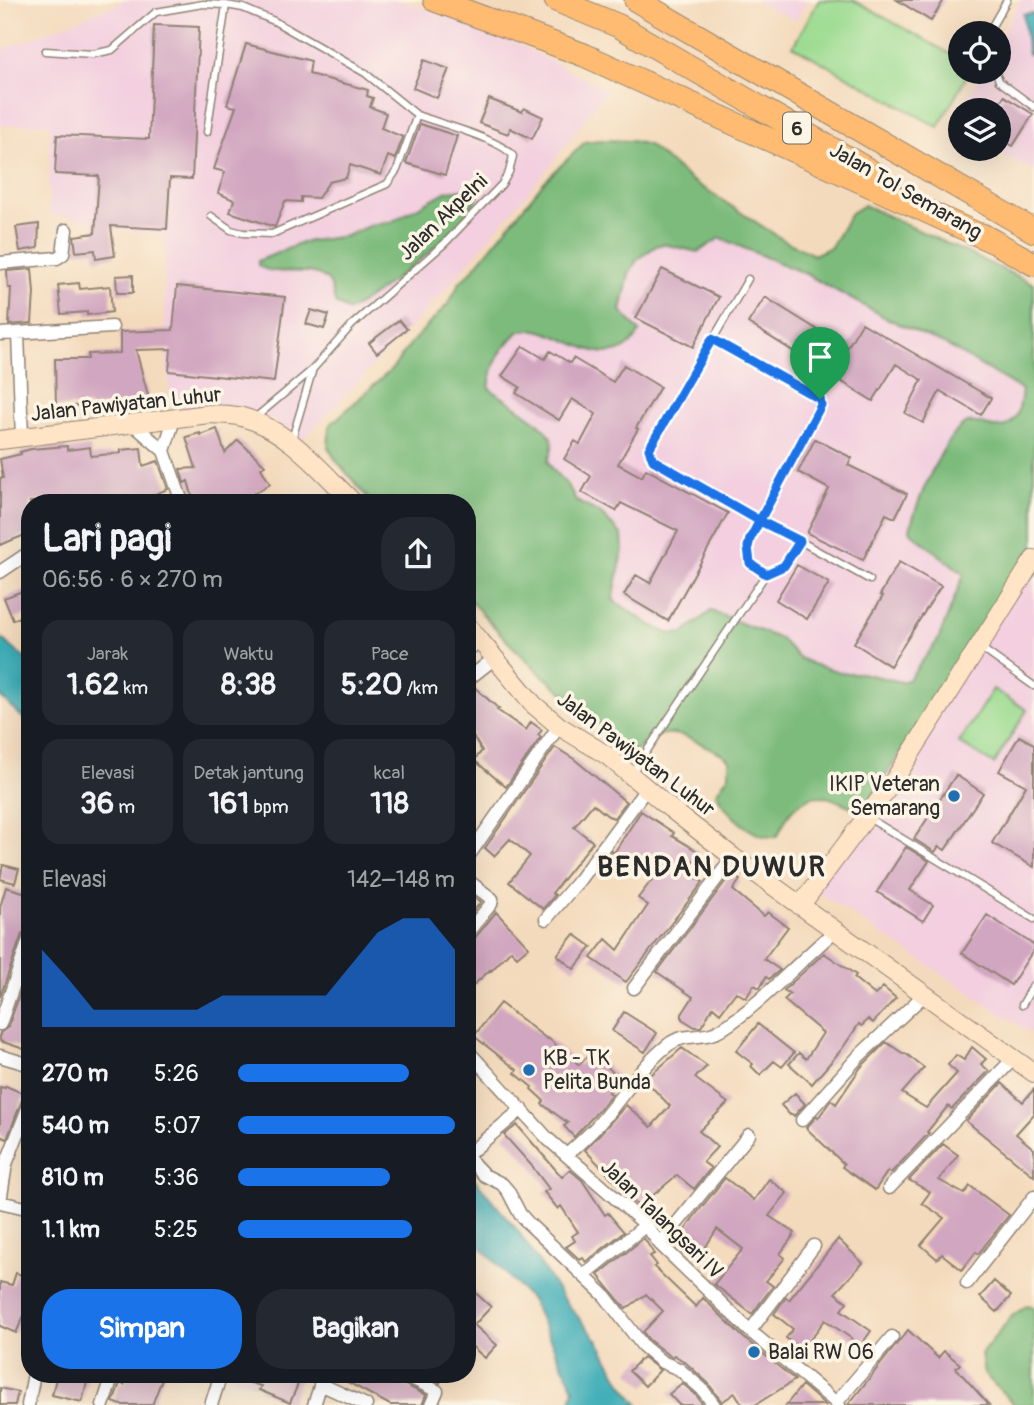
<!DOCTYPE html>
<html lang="id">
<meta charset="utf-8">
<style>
body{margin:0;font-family:Pangolin,sans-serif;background:#242831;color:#f1f3f6;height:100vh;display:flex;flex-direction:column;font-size:26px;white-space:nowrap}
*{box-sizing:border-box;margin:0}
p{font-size:23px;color:#9ea1a6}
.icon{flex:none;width:38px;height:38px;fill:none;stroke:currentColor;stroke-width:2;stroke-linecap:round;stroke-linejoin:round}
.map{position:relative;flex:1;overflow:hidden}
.side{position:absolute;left:21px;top:494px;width:455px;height:889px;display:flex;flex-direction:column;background:#171b24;border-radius:28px;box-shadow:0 7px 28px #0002}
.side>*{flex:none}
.tools{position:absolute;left:948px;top:21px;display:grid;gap:14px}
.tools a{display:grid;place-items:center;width:63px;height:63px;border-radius:50%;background:#171b24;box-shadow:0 7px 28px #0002;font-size:35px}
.pin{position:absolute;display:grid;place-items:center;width:60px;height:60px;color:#fff;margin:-72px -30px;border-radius:50% 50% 50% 0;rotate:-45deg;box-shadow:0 0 7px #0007}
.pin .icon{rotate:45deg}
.round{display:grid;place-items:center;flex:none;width:74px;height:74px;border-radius:28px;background:#242831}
.headline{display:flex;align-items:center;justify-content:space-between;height:119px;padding:0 21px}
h1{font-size:38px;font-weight:700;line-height:52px}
.metrics{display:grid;grid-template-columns:repeat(3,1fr);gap:10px;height:119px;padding:7px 21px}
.metrics div{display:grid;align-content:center;border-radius:18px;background:#242831;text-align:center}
.metrics b{font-size:30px;font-weight:700}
.metrics small{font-size:19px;font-weight:400}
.metrics p{font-size:19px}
.chart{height:196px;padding:14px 21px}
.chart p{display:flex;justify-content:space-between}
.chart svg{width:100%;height:126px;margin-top:7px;fill:#1a73e8;opacity:.7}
.action{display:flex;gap:14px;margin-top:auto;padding:14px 21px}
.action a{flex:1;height:80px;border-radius:28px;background:#1a73e8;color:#fff;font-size:28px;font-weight:700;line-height:80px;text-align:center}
.action a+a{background:#242831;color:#f1f3f6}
ul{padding:0 21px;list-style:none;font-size:23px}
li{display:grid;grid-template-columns:112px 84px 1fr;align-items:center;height:52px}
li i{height:18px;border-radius:9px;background:#1a73e8}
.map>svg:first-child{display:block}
.built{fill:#f3cfdf}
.green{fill:#9cdb91;stroke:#64835e;stroke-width:2}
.forest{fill:#7dbb7b;stroke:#547353;stroke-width:2;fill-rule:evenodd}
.water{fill:#3bacb6;stroke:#336c70;stroke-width:2}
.building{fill:#d1a6c0}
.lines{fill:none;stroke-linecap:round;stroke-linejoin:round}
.lane-casing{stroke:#908274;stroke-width:9}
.street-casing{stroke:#908274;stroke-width:15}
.secondary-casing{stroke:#908274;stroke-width:20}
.highway-casing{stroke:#908274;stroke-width:25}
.lane{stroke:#fff;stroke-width:6}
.street{stroke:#fff;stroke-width:12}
.secondary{stroke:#ffe4c6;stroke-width:18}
.highway{stroke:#febb71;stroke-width:23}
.route-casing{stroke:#fff;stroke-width:14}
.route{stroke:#1a73e8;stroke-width:9}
.poi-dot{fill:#1f6fb2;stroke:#fcf5e5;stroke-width:2.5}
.labels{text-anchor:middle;stroke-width:7;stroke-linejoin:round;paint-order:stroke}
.shield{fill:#fcf5e5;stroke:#6a6863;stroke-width:2}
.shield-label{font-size:19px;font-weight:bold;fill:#2b2b2b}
.street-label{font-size:21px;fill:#2b2b2b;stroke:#fcf5e5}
.poi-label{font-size:21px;fill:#2b2b2b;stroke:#fcf5e5;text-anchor:start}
.district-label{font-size:28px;font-weight:bold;letter-spacing:2px;fill:#2b2b2b;stroke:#fcf5e5}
</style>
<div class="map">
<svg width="1034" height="1405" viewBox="0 0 1034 1405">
<rect width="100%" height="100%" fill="#fcf5e5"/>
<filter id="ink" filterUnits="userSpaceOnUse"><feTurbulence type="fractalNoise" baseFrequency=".0143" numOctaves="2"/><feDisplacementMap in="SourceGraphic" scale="14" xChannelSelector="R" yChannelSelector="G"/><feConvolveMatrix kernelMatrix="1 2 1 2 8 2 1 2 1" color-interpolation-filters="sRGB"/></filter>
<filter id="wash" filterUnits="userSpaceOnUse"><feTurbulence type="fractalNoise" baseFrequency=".00686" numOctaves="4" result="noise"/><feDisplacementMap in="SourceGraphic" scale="28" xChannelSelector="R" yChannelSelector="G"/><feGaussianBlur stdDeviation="1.57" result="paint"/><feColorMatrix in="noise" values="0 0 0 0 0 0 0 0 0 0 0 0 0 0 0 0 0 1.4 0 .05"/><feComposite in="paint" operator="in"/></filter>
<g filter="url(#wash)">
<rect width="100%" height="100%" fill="#f4dabc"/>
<path class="built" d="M127 0H396L497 33 606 90 551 165 446 289 303 439 273 421 241 407 172 408 165 349V235L92 226 91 221 85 219 49 214 50 123 0 126V51Z
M753 0H808L796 20Z
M1021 0H1034V171L992 149H999V110H961L982 72H999V40Z
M720 238 806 274 886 318 946 345 1022 389 1020 411 1016 419 1001 427 976 423 927 547 964 574 938 640 908 680 901 682 861 673H844L812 664 798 657 788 644 667 633 613 599 623 543 600 513 576 501 571 486 551 469 548 461 553 445 552 437 541 426 489 388 492 365 505 346 519 331 536 330 602 352 621 311 629 274 637 260 656 246 663 244 691 252 705 250Z
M1034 545V1035L809 886 884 781Z"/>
<path class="green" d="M819 0H853L961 60V72H969L938 127 793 46Z
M993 689 1027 710 994 764 959 743Z"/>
<path class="forest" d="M600 140 632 141 648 145 691 180 785 241 814 255 831 247 851 213 864 205 1034 284V545L863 811C834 803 821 783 793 809 785 816 783 829 776 837 752 840 726 812 716 793L729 775V760L724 755C692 740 665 718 637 751L619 746 595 719 542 675 509 643 467 597V502H371L335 459 328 447 330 425 393 368 412 342 449 303 460 282 471 272 544 182 585 142ZM720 238 806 274 886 318 946 345 1022 390C1020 410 1016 433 989 426 983 425 975 421 968 423 946 430 914 507 910 530L915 536 964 574 938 640 908 680 901 682 861 673H844L812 664 798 657 781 639 711 611 683 633 675 634 667 633 651 625 613 600 623 550 622 535 600 513 576 501C568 479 555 478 548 461 550 455 554 447 552 440 549 425 502 398 489 388 493 359 499 352 519 331 524 331 531 329 536 330 572 336 612 377 640 332L621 311 629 274 637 260 656 246 663 244 698 252Z
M474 188H477L479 192C473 225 379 293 349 311L336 304C333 298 333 288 329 282 316 263 275 279 258 265V261L304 242 346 236 371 225 391 222 447 191Z
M1027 1305 1034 1307V1405H1015L984 1374 981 1354 1011 1317Z"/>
<path class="water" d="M1034 13V53L1028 54 1023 14Z
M0 637 30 663V725L0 696Z
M467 1170 518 1231 564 1300 598 1341 623 1386 639 1405H570L574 1389 532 1301 473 1239 467 1229Z"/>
<g id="blocks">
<path class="building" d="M897 0H944L931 21Z
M154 25 199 27 192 179 170 178 167 229 111 226 115 256 96 259 95 250 76 252 74 236 95 233 99 176 55 174 57 135 149 139Z
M246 44 311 61 309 74 368 90 367 96 373 98 370 107 386 113 381 128 403 137 395 159 388 156 381 175 350 165 346 178 329 182 318 198 301 197V202L285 201 275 227 230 212 234 200 218 193 225 172 214 169 236 107 227 105Z
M424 60 449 69 437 98 413 88Z
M1004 96 1033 114 1013 146 999 138V104Z
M489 99 522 112 524 108 543 117 532 139 510 128 508 134 479 123Z
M420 124 457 136 445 175 406 163Z
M39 224 38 248 20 251 16 227Z
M32 269 34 293 32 323 9 325 11 288H8L7 271Z
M662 269 719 297 693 347 636 318Z
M133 275V293H117L116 276Z
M79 283 80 289 110 286 112 312 87 315V312L61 314 58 285Z
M177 286 285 297 274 382 169 371 171 349 136 350 149 399 89 408V405L56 407 55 359H88V354L120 353V332L173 330Z
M765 297 847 348 862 323 991 398 981 415 940 391 923 423 905 413 922 380 896 364 873 401 748 323Z
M311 310 329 315 324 329 306 324Z
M399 320 407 329 377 353 369 343Z
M523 346 545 359 550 351 570 363 573 358 613 382 624 365 660 387 636 428 638 429 618 464 642 477 646 469 728 513 668 621 624 595 636 575 650 583 678 531 621 503 616 511 582 492 591 476 564 459 575 441 580 444 596 414 572 399 559 420 516 393 520 387 502 376Z
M217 429 225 453 238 440 265 465 261 468 270 484 240 502H194L188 481 184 483 180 469 196 468 186 437 200 433V435Z
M815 439 852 458 848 465 907 494 895 518 886 514 863 560 807 533 829 489 798 472Z
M67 446V450L90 447 91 456 121 453V450L141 448 143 466 158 461 168 489 135 502H30V533L0 545V478H3L0 459 21 454 20 452 31 449Z
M899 562 941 586 890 666 854 643 883 596 880 595Z
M797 565 829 583 807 619 776 600Z
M30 588V613L13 620 4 598Z
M473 686 499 709 497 710 526 730 531 722 542 730 538 735 541 737 506 787 474 760 482 751 467 727V689Z
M1019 736 1034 744V867L992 843 1026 786 999 771Z
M555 747 574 759 626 802 614 818 608 816 593 804 574 827 593 842 552 893 555 895 543 909 509 882 530 856 510 839 494 856 485 848Z
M956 775 983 793 945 850 939 846 935 852 914 839Z
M641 811 674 833 672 836 699 852 687 872 703 882 626 982 591 958 606 939 618 950 648 905 638 898 661 868 637 857 624 876 604 862 612 851 614 853Z
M906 847 929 861 910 890 933 905 923 921 877 892Z
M3 865 19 869 15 883 0 879Z
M731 874 740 880 733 890 764 916 768 912 788 927 764 959 780 970 769 979 766 977 760 988 754 985 746 998 736 992 720 1013 713 1007 701 1027H695L682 1019V1014L693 997 657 972Z
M6 887 30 894V928L22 934 0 997V907Z
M467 891 481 902 467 919Z
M496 912 529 947 517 957 511 950 491 971 490 970 467 991V942L474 939Z
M987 915 1034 945V949L1011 985 962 953Z
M574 934 592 947 574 969 557 955Z
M824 953 856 975 854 978 875 995 883 987 896 998 873 1023 868 1019 862 1026 859 1024 842 1049 812 1084 789 1064 799 1053 806 1059 823 1033 784 1000 790 994 784 990Z
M30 965V1051L0 1041V1033L8 1027Z
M500 1003 547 1039 548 1038 579 1065 592 1052 620 1079 608 1092 612 1094 600 1109 574 1137 564 1126 568 1123 542 1104 544 1101 531 1089 532 1087 515 1073 517 1070 474 1036Z
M624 1012 657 1033 645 1052 612 1031Z
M758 1024 794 1053 782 1067 774 1061 760 1075 751 1066 753 1064 736 1051Z
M886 1042 904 1054 905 1053 924 1068 902 1093 926 1108 957 1073 948 1065 956 1055 964 1060 972 1047 986 1059 981 1064 989 1071 952 1109 948 1106 927 1132 929 1133 891 1173 888 1171 875 1190 842 1167 844 1164 806 1128 817 1116 818 1118 831 1100 836 1104 861 1067Z
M682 1048 707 1066 695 1078 728 1103 699 1131 717 1147 703 1162 711 1168 694 1189 677 1175 639 1207 585 1150 626 1105 651 1127 670 1106 645 1080Z
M1002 1083 1023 1102 1034 1089V1114L1016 1134 1034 1149V1176L966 1121Z
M6 1086 27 1095 22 1100 7 1139 0 1136V1087L5 1088Z
M795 1093 805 1104 794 1116 792 1114 790 1115 781 1105Z
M517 1125 562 1177 570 1170 582 1180 605 1215 608 1213 624 1232 586 1262 583 1258 580 1260 566 1247 575 1241 572 1236 578 1232 561 1206 558 1209 544 1192 549 1189 531 1165 504 1135Z
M943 1144 958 1155 939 1180 964 1194 970 1186 1009 1215 978 1254 976 1252 962 1270 942 1254 937 1259 921 1245 944 1218 922 1203 930 1192 909 1180Z
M725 1178 754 1200 769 1179 787 1193 769 1216 795 1233 780 1254 785 1258 766 1281 773 1286 752 1314 714 1284 743 1249 717 1229 701 1254 679 1240 693 1218Z
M644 1238 654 1254 650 1256 657 1265 654 1267 696 1307 703 1298 744 1338 795 1380 755 1405H743L735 1393 722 1402 708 1383 685 1362 674 1355 672 1357 667 1354 649 1340 643 1332 663 1311 646 1294 626 1309 598 1275Z
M838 1239 863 1263 835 1293 847 1302 841 1310 871 1331 861 1345 825 1320 802 1350 786 1338 793 1329 774 1314 786 1297 789 1300Z
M16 1273 30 1278V1303L16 1333 0 1326V1282L12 1285Z
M994 1281 1011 1296 997 1312 980 1297Z
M467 1285 491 1307 474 1325 497 1345 485 1358 467 1342Z
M908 1330 938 1358 944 1351 960 1364 956 1368 989 1405H848Z
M643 1357 660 1370 645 1386 629 1371Z
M57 1374H89L82 1402 52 1395Z
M129 1374H164L152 1405H121L113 1402 120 1383 124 1385Z
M232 1374H293L301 1377 290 1403 259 1390 261 1386 231 1377Z
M333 1374H383L426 1395 422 1405H390Z
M422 1374H445L440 1383Z
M682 1383 696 1395 703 1405H679L669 1394Z
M802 1385 825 1405H786Z
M0 1388 18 1392 15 1405H0Z"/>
</g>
</g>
<g filter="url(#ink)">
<use href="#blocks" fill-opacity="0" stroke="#908274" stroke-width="2"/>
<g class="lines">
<g class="lane-casing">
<path id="lane" d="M992 33V26L1007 0
M45 51 93 54 112 50 156 12 203 4 226 5 243 8 274 21 365 73 417 115
M996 72 999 81 1034 107
M207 132 226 5
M211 216 231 230 243 233 272 234 387 184 397 170 417 115C438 123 501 139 513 156L509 172 502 184 445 243 352 325 312 370 255 418
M712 339 820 399 821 405 760 521 800 541 784 566 766 574
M292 439 312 372
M800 541 870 580
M981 648 1034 686
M632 773 766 574 750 563C745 547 752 535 760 521L653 460 649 449 748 279
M867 817 1034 919
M1022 1005 1034 984"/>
</g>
<g class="street-casing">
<path id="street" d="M0 263 57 258 63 254 66 230
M0 334 112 327
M18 334 22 438
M133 424 164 451 182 502
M164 451 174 419
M0 572 30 552
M467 649 482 642
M467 680 496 657
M467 858 559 726
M467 880 492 899 491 904 467 933
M546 919 580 879 646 789
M634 988 733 857
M0 1024 30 937
M467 1050 548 1139 646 1225 660 1244 750 1331 839 1405
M0 1056 30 1065
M802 1120 859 1056 924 995
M467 1155 522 1109
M567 1155C577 1145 588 1136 598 1125 621 1099 640 1067 668 1045 685 1031 705 1041 722 1029 762 1003 798 962 835 931
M467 1157 484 1175 502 1184 508 1191 520 1214 528 1223 605 1296 643 1346 662 1362 679 1369 702 1389 714 1405
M889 1188 1014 1058
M0 1202 6 1164 30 1103
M0 1202 30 1209
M660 1244 749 1135
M584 1275 646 1225
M967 1283 1034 1197
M750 1331 814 1246
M403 1374 437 1391 431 1405
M320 1384 366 1405
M836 1403 892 1337
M28 1405 34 1374
M103 1405 113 1374
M211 1405 221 1374
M314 1405 324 1374"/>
</g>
<g class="secondary-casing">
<path id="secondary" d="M0 440 209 414C220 415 231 414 242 417 288 429 320 470 353 502
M467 625 534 705 559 726 608 756 671 809 733 857 1034 1073
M800 906 894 780 1034 559"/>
</g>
<g class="highway-casing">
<path id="highway" d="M435 0 584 55 994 242
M556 0 619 26 870 171
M636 0 1034 231
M982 235 1034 264"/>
</g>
<use href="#lane" class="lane"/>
<use href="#street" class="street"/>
<use href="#secondary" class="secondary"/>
<use href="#highway" class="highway"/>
</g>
</g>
<g class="lines" filter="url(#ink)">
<g class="route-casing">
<path id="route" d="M820 399 821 405 750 539 748 547 750 563 766 574 784 566 800 541 760 521 653 460 649 449 712 339 820 399"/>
</g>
<use href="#route" class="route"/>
</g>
<g class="poi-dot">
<circle cx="954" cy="796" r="7"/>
<circle cx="529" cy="1070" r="7"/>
<circle cx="754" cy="1352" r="7"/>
</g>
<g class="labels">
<rect class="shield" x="783" y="112.5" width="28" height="31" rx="5"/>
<g class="shield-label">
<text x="797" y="135">6</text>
</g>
<g class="street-label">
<text transform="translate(906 191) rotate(30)" y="7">Jalan Tol Semarang</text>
<text transform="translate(443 217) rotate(-44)" y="7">Jalan Akpelni</text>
<text transform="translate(126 404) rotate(-6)" y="7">Jalan Pawiyatan Luhur</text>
<text transform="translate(636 754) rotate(37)" y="7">Jalan Pawiyatan Luhur</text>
<text transform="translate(662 1219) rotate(44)" y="7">Jalan Talangsari IV</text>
</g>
<g class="poi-label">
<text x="940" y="791" text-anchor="end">IKIP Veteran<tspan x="940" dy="24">Semarang</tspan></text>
<text x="543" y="1065">KB - TK<tspan x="543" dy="24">Pelita Bunda</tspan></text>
<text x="768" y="1359">Balai RW 06</text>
</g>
<g class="district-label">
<text x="712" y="876">BENDAN DUWUR</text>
</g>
</g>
</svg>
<div class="tools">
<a><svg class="icon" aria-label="locate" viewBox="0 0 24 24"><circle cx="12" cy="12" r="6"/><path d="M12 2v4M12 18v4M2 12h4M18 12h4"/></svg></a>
<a><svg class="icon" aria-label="layers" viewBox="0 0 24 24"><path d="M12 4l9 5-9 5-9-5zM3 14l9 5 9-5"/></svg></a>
</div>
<div class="pin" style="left:820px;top:399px;background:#1e9e55"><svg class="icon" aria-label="arrive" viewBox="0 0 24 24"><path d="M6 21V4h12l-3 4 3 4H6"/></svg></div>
<section class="side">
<div class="headline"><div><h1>Lari pagi</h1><p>06:56 · 6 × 270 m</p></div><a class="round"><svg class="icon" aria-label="share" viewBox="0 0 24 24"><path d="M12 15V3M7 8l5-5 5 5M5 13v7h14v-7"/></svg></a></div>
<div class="metrics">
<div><p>Jarak</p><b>1.62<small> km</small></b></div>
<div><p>Waktu</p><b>8:38</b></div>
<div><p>Pace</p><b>5:20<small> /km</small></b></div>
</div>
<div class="metrics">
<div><p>Elevasi</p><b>36<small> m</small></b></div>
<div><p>Detak jantung</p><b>161<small> bpm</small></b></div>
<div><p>kcal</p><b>118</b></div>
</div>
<div class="chart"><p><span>Elevasi</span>142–148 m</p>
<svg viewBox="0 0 160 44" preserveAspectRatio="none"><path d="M0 44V17L10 27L20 38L30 38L40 38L50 38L60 38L70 33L80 33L90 33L100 33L110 33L120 22L130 11L140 6L150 6L160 17V44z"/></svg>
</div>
<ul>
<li><b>270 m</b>5:26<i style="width:79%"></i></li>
<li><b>540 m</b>5:07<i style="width:100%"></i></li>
<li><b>810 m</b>5:36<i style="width:70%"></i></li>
<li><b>1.1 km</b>5:25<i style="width:80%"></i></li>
</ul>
<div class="action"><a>Simpan</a><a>Bagikan</a></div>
</section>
</div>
